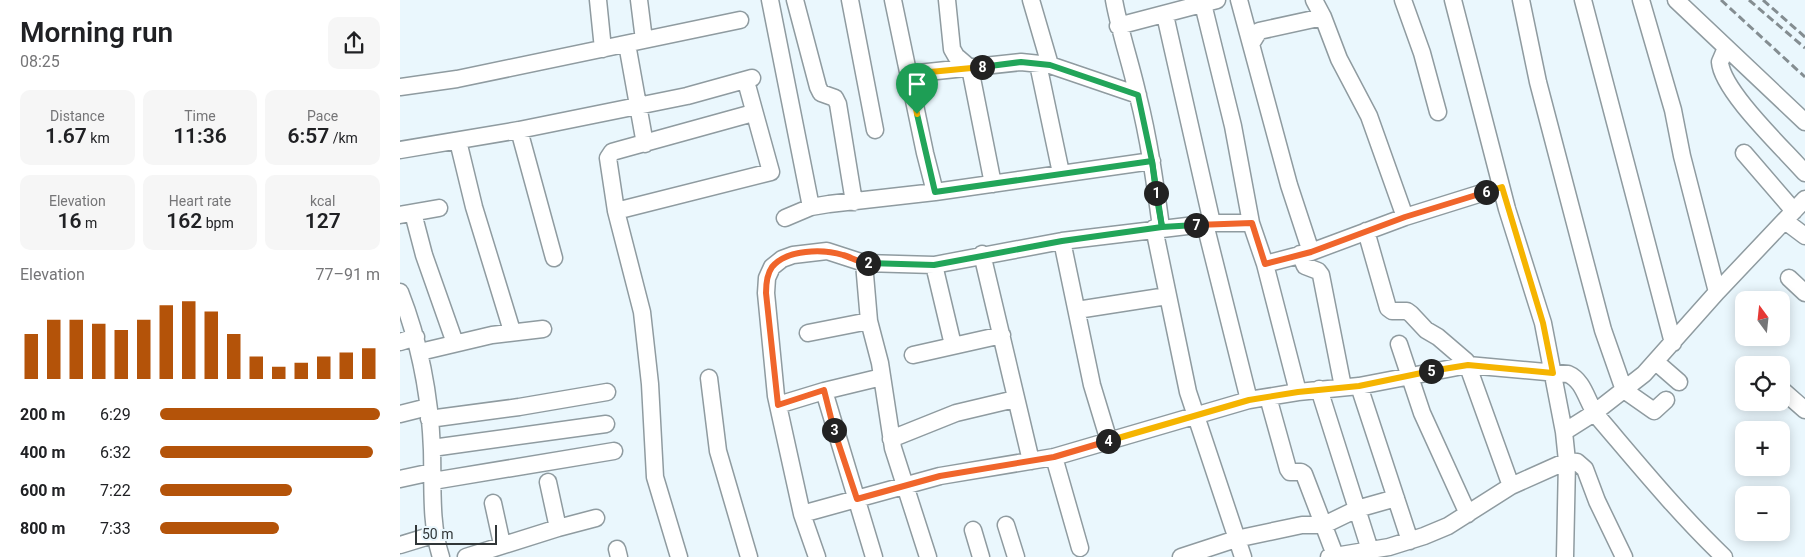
<!DOCTYPE html>
<meta charset="utf-8">
<style>
body{margin:0;font-family:Roboto,sans-serif;background:#f6f6f6;color:#202124;height:100vh;display:flex;flex-direction:column;font-size:19px;white-space:nowrap}
*{box-sizing:border-box;margin:0}
p{font-size:16px;color:#757577}
.icon{flex:none;width:28px;height:28px;fill:none;stroke:currentColor;stroke-width:2;stroke-linecap:round;stroke-linejoin:round}
.map{position:relative;flex:1;overflow:hidden}
.sheet{display:flex;flex-direction:column;background:#fff;width:400px}
.sheet>*{flex:none}
.needle{width:32px;rotate:345deg}
.controls{position:absolute;left:1335px;top:291px;display:grid;gap:10px}
.controls a{display:grid;place-items:center;width:55px;height:55px;border-radius:10px;background:#fff;box-shadow:0 2px 12px #0003;font-size:25px}
.scale{position:absolute;left:15px;bottom:12px;width:82px;box-sizing:border-box;padding-left:5px;border:2px solid #313638;border-top:0;font-size:14px;line-height:18px;white-space:nowrap;color:#313638;-webkit-text-stroke:4px #eaf7fd;paint-order:stroke}
.pin{position:absolute;display:grid;place-items:center;width:42px;height:42px;color:#fff;margin:-51px -21px;border-radius:50% 50% 50% 0;rotate:-45deg;box-shadow:0 0 5px #0007}
.pin .icon{rotate:45deg}
.km{position:absolute;width:25px;height:25px;margin:-12px;border-radius:50%;background:#222;color:#fff;font-size:14px;line-height:25px;text-align:center}
.round{display:grid;place-items:center;flex:none;width:52px;height:52px;border-radius:10px;background:#f6f6f6}
.summary{display:flex;align-items:center;justify-content:space-between;height:85px;padding:0 20px}
h1{font-size:28px;font-weight:600;line-height:38px}
.metrics{display:grid;grid-template-columns:repeat(3,1fr);gap:8px;height:85px;padding:5px 20px}
.metrics div{display:grid;align-content:center;border-radius:10px;background:#f6f6f6;text-align:center}
.metrics b{font-size:21px;font-weight:600}
.metrics small{font-size:14px;font-weight:400}
.metrics p{font-size:14px}
.chart{height:140px;padding:10px 20px}
.chart p{display:flex;justify-content:space-between}
.chart svg{width:100%;height:90px;margin-top:5px;stroke:#b45309;stroke-width:6}
ul{padding:0 20px;list-style:none;font-size:16px}
li{display:grid;grid-template-columns:80px 60px 1fr;align-items:center;height:38px}
li i{height:12px;border-radius:6px;background:#b45309}
main{display:flex;flex:1;min-height:0}
.map>svg:first-child{display:block}
.lines{fill:none;stroke-linecap:round;stroke-linejoin:round}
.minor-casing{stroke:#8f9ba0;stroke-width:19}
.minor{stroke:#fff;stroke-width:16}
.rail{stroke:#848d91;stroke-width:3;stroke-dasharray:8 4;stroke-linecap:butt}
.split-1-casing{stroke:#fff;stroke-width:10}
.split-2-casing{stroke:#fff;stroke-width:10}
.split-3-casing{stroke:#fff;stroke-width:10}
.split-4-casing{stroke:#fff;stroke-width:10}
.split-5-casing{stroke:#fff;stroke-width:10}
.split-6-casing{stroke:#fff;stroke-width:10}
.split-7-casing{stroke:#fff;stroke-width:10}
.split-8-casing{stroke:#fff;stroke-width:10}
.split-9-casing{stroke:#fff;stroke-width:10}
.split-1{stroke:#22a559;stroke-width:6}
.split-2{stroke:#22a559;stroke-width:6}
.split-3{stroke:#f0652b;stroke-width:6}
.split-4{stroke:#f0652b;stroke-width:6}
.split-5{stroke:#f5b400;stroke-width:6}
.split-6{stroke:#f5b400;stroke-width:6}
.split-7{stroke:#f0652b;stroke-width:6}
.split-8{stroke:#22a559;stroke-width:6}
.split-9{stroke:#f5b400;stroke-width:6}
</style>
<main>
<section class="sheet">
<div class="summary"><div><h1>Morning run</h1><p>08:25</p></div><a class="round"><svg class="icon" aria-label="share" viewBox="0 0 24 24"><path d="M12 15V3M7 8l5-5 5 5M5 13v7h14v-7"/></svg></a></div>
<div class="metrics">
<div><p>Distance</p><b>1.67<small> km</small></b></div>
<div><p>Time</p><b>11:36</b></div>
<div><p>Pace</p><b>6:57<small> /km</small></b></div>
</div>
<div class="metrics">
<div><p>Elevation</p><b>16<small> m</small></b></div>
<div><p>Heart rate</p><b>162<small> bpm</small></b></div>
<div><p>kcal</p><b>127</b></div>
</div>
<div class="chart"><p><span>Elevation</span>77–91 m</p>
<svg viewBox="0 0 160 44" preserveAspectRatio="none"><path d="M5 44V22M15 44V15M25 44V15M35 44V17M45 44V20M55 44V15M65 44V8M75 44V6M85 44V11M95 44V22M105 44V33M115 44V38M125 44V36M135 44V33M145 44V31M155 44V29"/></svg>
</div>
<ul>
<li><b>200 m</b>6:29<i style="width:100%"></i></li>
<li><b>400 m</b>6:32<i style="width:97%"></i></li>
<li><b>600 m</b>7:22<i style="width:60%"></i></li>
<li><b>800 m</b>7:33<i style="width:54%"></i></li>
</ul>
</section>
<div class="map">
<svg width="1405" height="557" viewBox="0 0 1405 557">
<rect width="100%" height="100%" fill="#eaf7fd"/>
<g class="lines">
<g class="minor-casing">
<path id="minor" d="M198 0 203 49
M239 0 244 40
M370 0 411 207
M395 0 418 87 421 93 435 98 438 104 454 202
M450 0 475 130
M493 0 525 153 535 192
M547 0 552 49 556 56 570 68 593 184
M631 0 650 65
M714 0C720 33 731 64 738 96 749 139 755 183 761 227
M839 0 889 185 911 252
M914 0 923 17 939 59 969 116 1005 217
M1003 0 1022 53 1038 112
M1053 0 1107 209 1143 323 1164 432 1167 461 1165 557
M1121 0 1138 82 1203 330 1224 390 1254 411 1266 400
M1183 0 1273 343
M1241 0 1273 110 1282 156 1317 292 1405 199
M1276 0 1405 122
M803 4 833 126 851 223
M718 26 817 0
M227 44 245 144
M851 44 859 31 923 17
M1326 48 1320 62C1322 91 1384 149 1405 173
M638 64 661 173
M509 74 621 62 650 65 738 95
M0 87 57 79 340 20
M119 130 154 258
M58 141 74 207 112 331
M0 150 119 130 287 96 352 78
M1344 153 1394 211
M216 211 371 172 347 85 342 81
M13 213 24 255 55 343
M0 215 39 208
M385 218 411 207 429 204 535 192 752 161
M1385 221 1405 236
M812 223H851L865 264 898 392
M805 224 849 400
M754 228 788 392 843 557
M966 231 988 308 992 311H1007L1011 314 1026 330 1038 337 1066 361 1111 486
M662 241 692 385 709 441
M582 254 631 461
M900 254 905 266 918 271 921 275 943 387
M464 263 469 321 480 363 493 448 528 557
M865 264 911 252 1005 217 1101 187
M534 265 553 345
M1389 278 1405 293
M0 292C20 343 30 395 32 450 33 484 30 524 41 557
M677 310 767 296
M408 333 469 321
M0 342 16 337
M999 344 1022 413 1068 514
M20 352 92 335 143 329
M513 355 602 335
M1256 362 1279 382
M309 378 318 451 349 557
M959 386 1010 541
M919 389 970 550
M1381 389 1405 410
M424 391 474 557
M868 397 888 469 890 472H901L904 474 935 555
M378 405 424 391 482 377
M0 414 28 407
M29 419 119 407 207 392
M1164 432 1194 413 1244 374 1317 292
M491 439 556 413 615 399
M32 448 206 424
M654 457 680 548
M0 479 32 472
M33 481 214 451
M148 482 158 528
M93 503 102 544
M402 514 540 476 654 457 849 400 898 392 959 386 1068 365 1168 374C1185 381 1187 404 1198 417 1239 465 1279 514 1324 557
M606 525 616 557
M573 530 581 557
M0 545 36 534
M217 549 219 557
M66 557 158 528 196 518
M279 557 255 477 250 384 242 312 216 211 208 158 212 152 219 150 353 113
M417 557 402 514 376 396 366 293 367 278 372 267 382 259 393 255 427 251 464 263 534 265 662 241 812 223 765 15
M781 557 836 539 902 525H924L957 509 996 498
M929 557 989 547 1024 536 1048 526 1111 486 1167 461 1177 462 1185 469 1197 501 1224 557"/>
</g>
<use href="#minor" class="minor"/>
<path class="rail" d="M1321 0 1405 77
M1349 0 1405 48
M1363 0 1405 37"/>
</g>
<g class="lines">
<g class="split-1-casing">
<path id="split-1" d="M517 114 535 192 752 161 756 193"/>
</g>
<g class="split-2-casing">
<path id="split-2" d="M468 263 534 265 662 241 762 227 756 193"/>
</g>
<g class="split-3-casing">
<path id="split-3" d="M434 430 424 390 378 405 366 293C366 284 367 274 372 267 387 249 423 249 443 255 451 257 459 263 468 263"/>
</g>
<g class="split-4-casing">
<path id="split-4" d="M434 430 457 499 540 476 654 457 708 441"/>
</g>
<g class="split-5-casing">
<path id="split-5" d="M708 441 849 400 898 392 959 386 1031 371"/>
</g>
<g class="split-6-casing">
<path id="split-6" d="M1031 371 1068 365 1153 373 1143 323 1102 187 1086 192"/>
</g>
<g class="split-7-casing">
<path id="split-7" d="M796 225 852 223 865 264 911 252 1005 217 1086 192"/>
</g>
<g class="split-8-casing">
<path id="split-8" d="M582 67 621 62 650 65 738 95 752 161 762 227 796 225"/>
</g>
<g class="split-9-casing">
<path id="split-9" d="M517 114 509 74 582 67"/>
</g>
<use href="#split-1" class="split-1"/>
<use href="#split-2" class="split-2"/>
<use href="#split-3" class="split-3"/>
<use href="#split-4" class="split-4"/>
<use href="#split-5" class="split-5"/>
<use href="#split-6" class="split-6"/>
<use href="#split-7" class="split-7"/>
<use href="#split-8" class="split-8"/>
<use href="#split-9" class="split-9"/>
</g>
</svg>
<div class="controls">
<a><svg class="needle" viewBox="-14 -14 28 28"><path d="M0-13l5 13h-10z" fill="#e53935"/><path d="M0 13l5-13h-10z" fill="#757577"/></svg></a>
<a><svg class="icon" aria-label="locate" viewBox="0 0 24 24"><circle cx="12" cy="12" r="6"/><path d="M12 2v4M12 18v4M2 12h4M18 12h4"/></svg></a>
<a>+</a>
<a>−</a>
</div>
<div class="scale">50 m</div>
<div class="pin" style="left:517px;top:114px;background:#1e9e55"><svg class="icon" aria-label="arrive" viewBox="0 0 24 24"><path d="M6 21V4h12l-3 4 3 4H6"/></svg></div>
<b class="km" style="left:756px;top:193px">1</b>
<b class="km" style="left:468px;top:263px">2</b>
<b class="km" style="left:434px;top:430px">3</b>
<b class="km" style="left:708px;top:441px">4</b>
<b class="km" style="left:1031px;top:371px">5</b>
<b class="km" style="left:1086px;top:192px">6</b>
<b class="km" style="left:796px;top:225px">7</b>
<b class="km" style="left:582px;top:67px">8</b>
</div>
</main>
